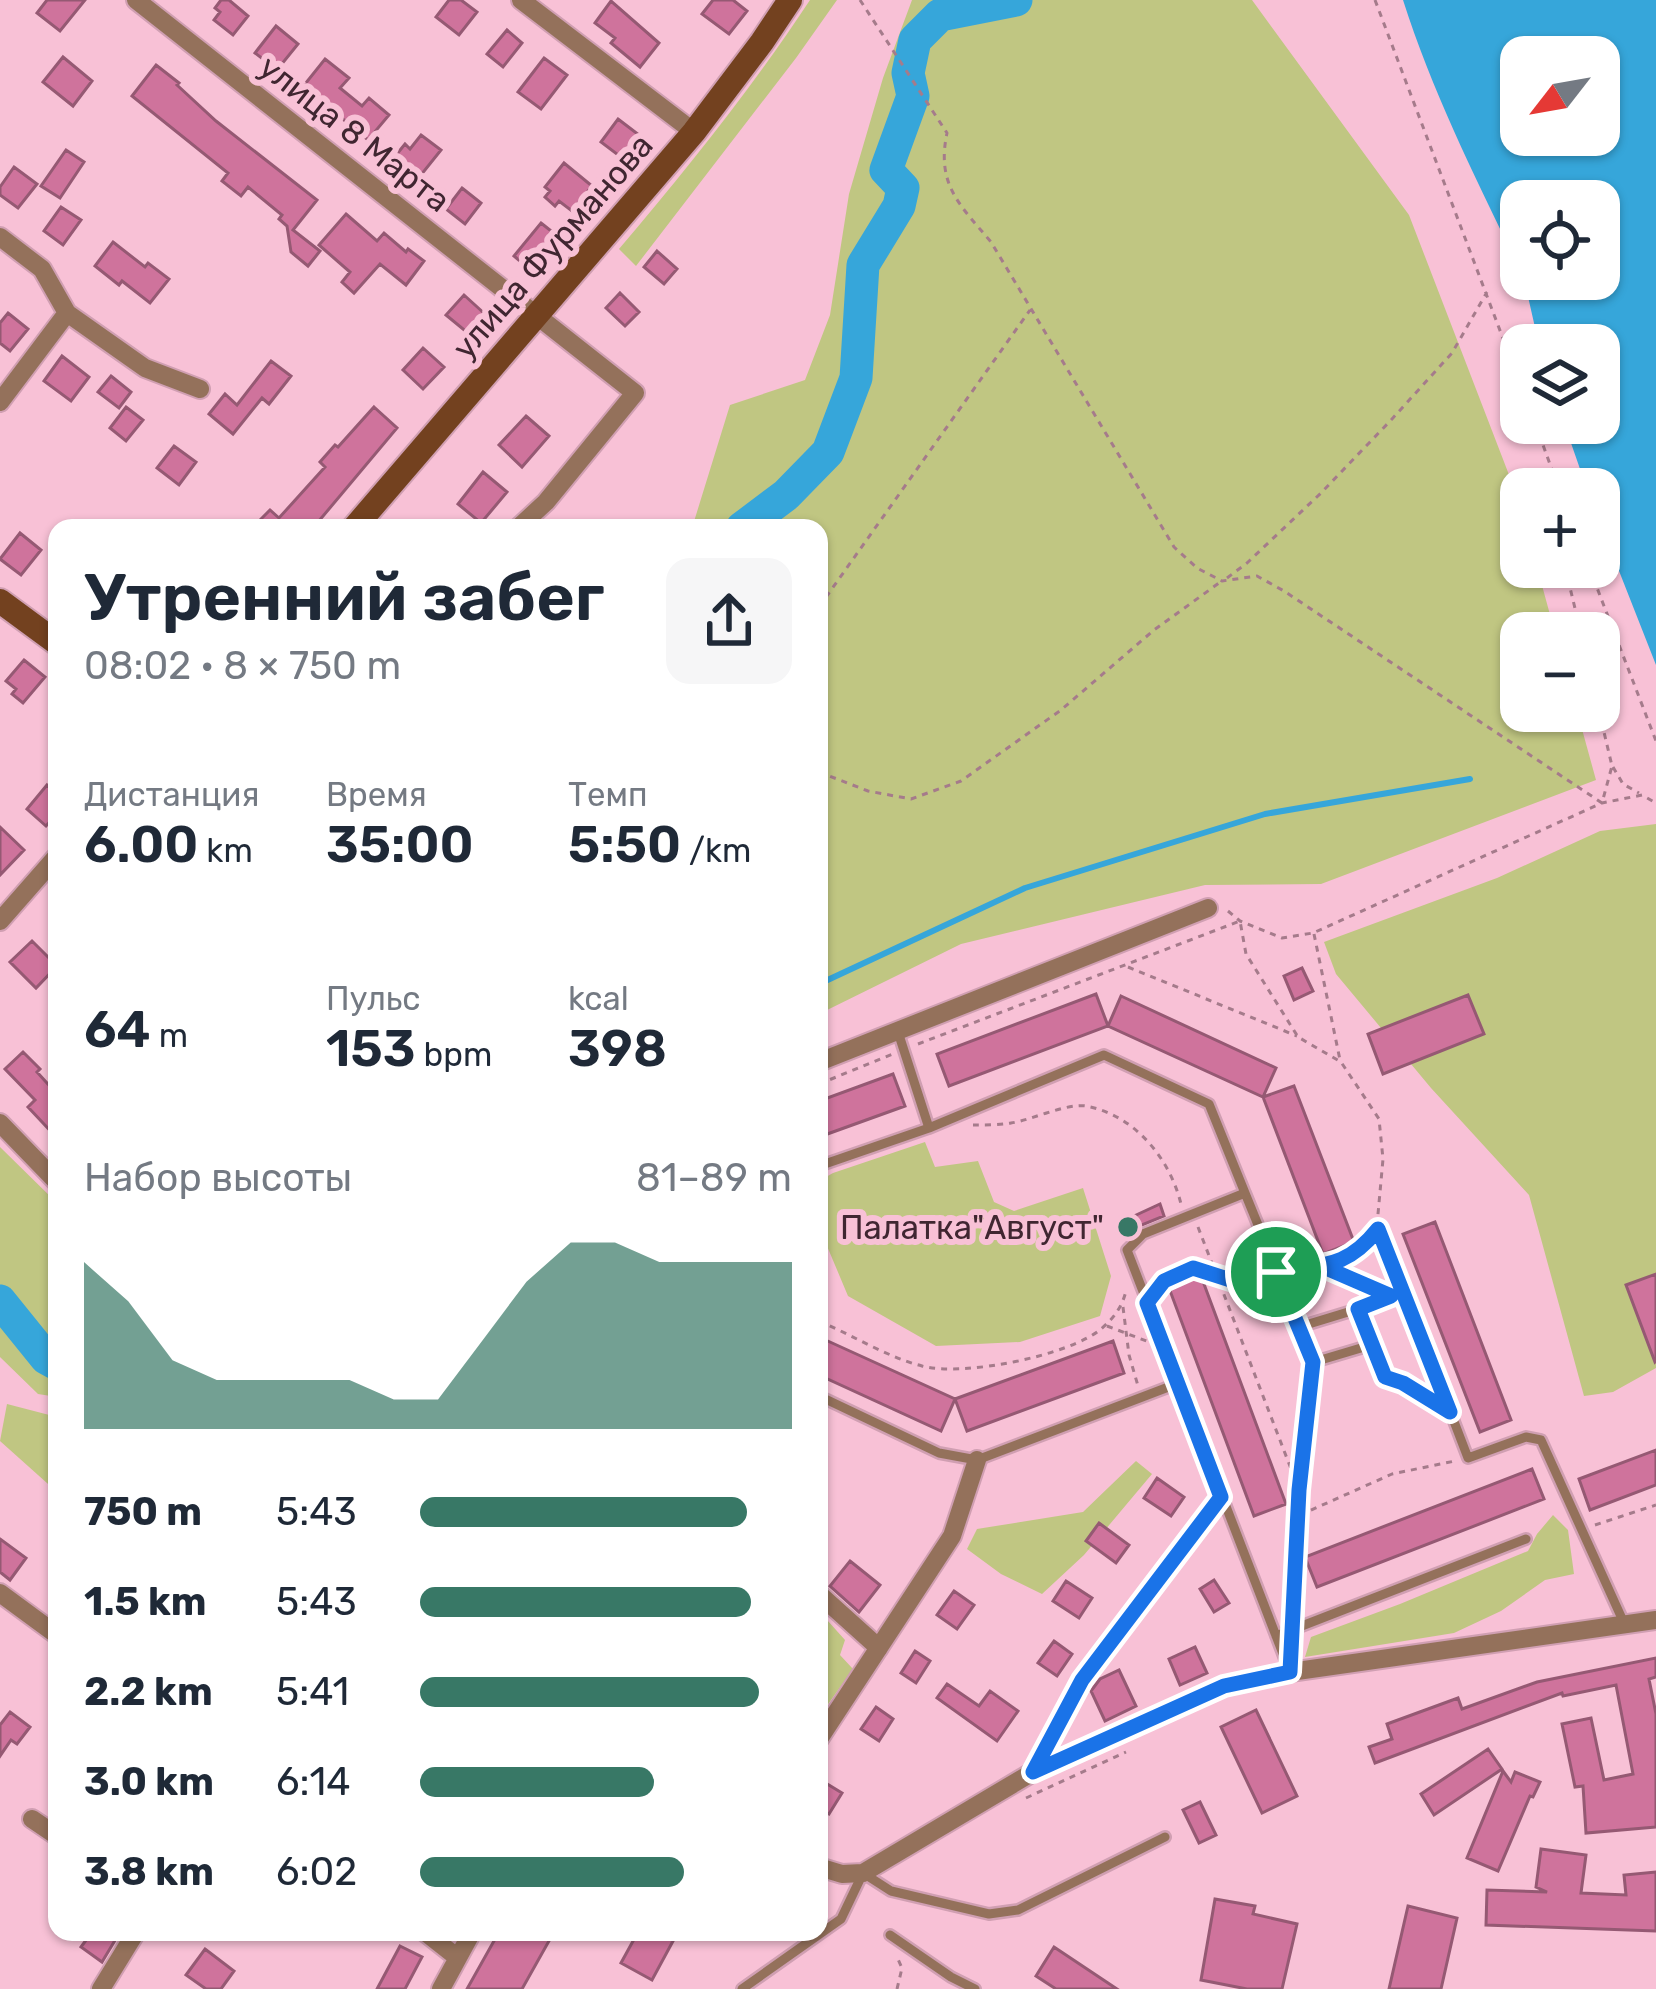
<!DOCTYPE html>
<html lang="ru">
<meta charset="utf-8">
<style>
body{margin:0;font-family:Rubik,sans-serif;background:#f6f6f7;color:#1f2937;height:100vh;display:flex;flex-direction:column;font-size:45px;white-space:nowrap}
*{box-sizing:border-box;margin:0}
p{font-size:39px;color:#747a83}
.icon{flex:none;width:66px;height:66px;fill:none;stroke:currentColor;stroke-width:2;stroke-linecap:round;stroke-linejoin:round}
.map{position:relative;flex:1;overflow:hidden}
.details{position:absolute;left:48px;top:519px;width:780px;height:1422px;display:flex;flex-direction:column;background:#fff;border-radius:24px;box-shadow:0 3px 9px #0004}
.details>*{flex:none}
.needle{width:78px;rotate:239deg}
.buttons{position:absolute;left:1500px;top:36px;display:grid;gap:24px}
.buttons a{display:grid;place-items:center;width:120px;height:120px;border-radius:24px;background:#fff;box-shadow:0 3px 9px #0004;font-size:60px}
.pin{position:absolute;display:grid;place-items:center;width:102px;height:102px;color:#fff;margin:-51px;border:6px solid #fff;border-radius:50%;box-shadow:0 3px 12px #0007}
.round{display:grid;place-items:center;flex:none;width:126px;height:126px;border-radius:24px;background:#f6f6f7}
.head{display:flex;align-items:center;justify-content:space-between;height:204px;padding:0 36px}
h1{font-size:66px;font-weight:600;line-height:90px}
.metrics{display:grid;grid-template-columns:repeat(3,1fr);gap:18px;height:204px;padding:12px 36px}
.metrics div{display:grid;align-content:center}
.metrics b{font-size:51px;font-weight:600}
.metrics small{font-size:33px;font-weight:400}
.metrics p{font-size:33px}
.chart{height:336px;padding:24px 36px}
.chart p{display:flex;justify-content:space-between}
.chart svg{width:100%;height:216px;margin-top:12px;fill:#387866;opacity:.7}
ul{padding:0 36px;list-style:none;font-size:39px}
li{display:grid;grid-template-columns:192px 144px 1fr;align-items:center;height:90px}
li i{height:30px;border-radius:15px;background:#387866}
.map>svg:first-child{display:block}
.green{fill:#c0c682}
.water{fill:#36a6da;fill-rule:evenodd}
.lines{fill:none;stroke-linecap:round;stroke-linejoin:round}
.stream{stroke:#36a6da;stroke-width:6}
.river{stroke:#36a6da;stroke-width:33}
.building{fill:#cf739c;stroke:#955973;stroke-width:3}
.lane-casing{stroke:#d09fb2;stroke-width:14}
.street-casing{stroke:#d09fb2;stroke-width:22}
.secondary-casing{stroke:#d09fb2;stroke-width:28}
.path{stroke:#a57b8b;stroke-width:3;stroke-dasharray:6 6;stroke-linecap:butt}
.lane{stroke:#94715b;stroke-width:9}
.street{stroke:#94715b;stroke-width:18}
.secondary{stroke:#73411f;stroke-width:24}
.route-casing{stroke:#fff;stroke-width:24}
.route{stroke:#1a73e8;stroke-width:15}
.poi-dot{fill:#387866;stroke:#f8c1d6;stroke-width:4.5}
.labels{text-anchor:middle;stroke-width:12;stroke-linejoin:round;paint-order:stroke}
.street-label{font-size:33px;fill:#402631;stroke:#f8c1d6}
.poi-label{font-size:33px;fill:#402631;stroke:#f8c1d6;text-anchor:end}
</style>
<div class="map">
<svg width="1656" height="1989" viewBox="0 0 1656 1989">
<rect width="100%" height="100%" fill="#f8c1d6"/>
<path class="green" d="M810 0H837L796 58 636 266 619 249C687 169 752 88 810 0Z
M912 0H1252L1409 215 1516 493 1521 511V567H1537L1555 633H1521V711H1577L1596 780 1321 884 1205 885 961 944 819 1014V528H692L730 405 805 380 830 315 849 194 883 78Z
M1656 824V1368L1613 1392 1584 1396 1529 1195 1431 1088 1336 974 1324 942 1497 878 1600 831Z
M925 1142 935 1167 978 1161 994 1202 1014 1211 1083 1188 1111 1276 1100 1316 1020 1342 936 1346 848 1296 819 1227V1181L833 1173Z
M0 1147 57 1203V1397L38 1394 0 1357Z
M7 1404 57 1417V1492L0 1441Z
M1136 1461 1152 1474 1084 1555 1042 1594 1001 1574 967 1549 977 1529 1083 1512Z
M1553 1515 1568 1530 1574 1574 1545 1580 1501 1611 1454 1633 1305 1657 1311 1637 1400 1604 1528 1551 1537 1534Z
M819 1611 845 1640 840 1655 853 1669 819 1717Z"/>
<path class="water" d="M1403 0H1656V665L1599 520V489H1587L1564 423H1599V345H1539L1524 279H1599V201H1521V272C1478 183 1433 94 1403 0ZM1521 57H1599V135H1521Z"/>
<g class="lines">
<path class="stream" d="M819 984 1025 888 1265 814 1470 779"/>
<path class="river" d="M742 528 786 495 828 452 856 378 863 265 899 206 903 188 886 170 913 96 908 73 915 40 940 15 1016 0
M0 1301 46 1358 57 1364"/>
</g>
<path class="building" d="M47 0H85L60 31 37 13Z
M221 0H229L248 16 233 35 214 20 220 12 215 8Z
M449 0H461L477 12 459 35 436 17Z
M713 0H733L747 11 729 34 702 14Z
M611 1 659 43 640 67 611 43 615 38 595 23Z
M276 26 298 44 277 70 255 53Z
M507 30 522 43 503 67 487 54Z
M63 57 92 81 73 106 43 82Z
M544 58 567 75 541 109 518 92Z
M325 59 349 78 340 88 362 106 369 98 389 115 368 140 332 110 326 118 297 94Z
M156 65 179 83 177 85 216 121 317 200 293 230 320 251 308 266 291 252 287 226 279 219 282 215 248 187 241 196 222 181 228 173 132 96Z
M618 119 643 138 626 161 601 142Z
M421 135 441 150 417 180 392 160 405 144 410 149Z
M66 150 84 162 60 198 41 186Z
M564 163 592 186 572 211 559 201 555 206 545 197 550 191 545 187Z
M14 167 37 184 18 208 0 195V187Z
M462 188 481 203 465 224 446 209Z
M61 207 81 220 63 245 44 231Z
M346 214 377 241 384 233 406 252 408 249 424 261 406 285 380 264 354 293 342 282 350 272 319 245Z
M541 223 560 238 533 272 514 256Z
M113 242 145 267 148 263 169 279 150 303 122 281 119 285 95 266Z
M657 251 677 269 664 284 644 267Z
M620 293 639 312 625 326 606 308Z
M464 295 486 315 469 334 446 315Z
M8 313 28 329 10 351 0 343V323Z
M423 348 444 367 423 389 403 370Z
M62 356 89 377 71 401 44 381Z
M271 361 291 376 269 404 262 398 233 434 209 414 225 394 237 405Z
M111 376 131 392 119 408 98 392Z
M126 407 143 420 126 441 110 428Z
M374 407 397 428 313 528H252L270 510 279 518 325 467 320 462 335 445 338 447Z
M526 416 549 436 522 467 499 445Z
M174 446 196 462 179 485 157 468Z
M483 472 507 492 481 523 458 504Z
M20 533 41 550 21 575 0 559Z
M24 660 45 677 23 703 12 694 16 689 6 681Z
M47 785 57 794V814L46 826 27 809Z
M0 827 24 850 0 875Z
M32 941 57 966 36 988 10 962Z
M1302 968 1313 991 1294 1000 1284 976Z
M1096 994 1108 1026 949 1086 937 1054Z
M1468 995 1484 1034 1383 1074 1368 1034Z
M1121 996 1276 1068 1263 1097 1108 1026Z
M23 1052 40 1069 37 1072 57 1094V1138L28 1107 35 1100 5 1069Z
M893 1074 905 1106 819 1137V1101Z
M1294 1086 1354 1242 1323 1254 1263 1097Z
M1160 1204 1164 1216 1139 1226 1124 1236 1119 1223Z
M1435 1222 1511 1420 1480 1432 1403 1234Z
M1656 1274V1361L1655 1362 1626 1285Z
M1201 1276 1286 1504 1254 1516 1169 1288Z
M819 1337 955 1399 941 1431 819 1375Z
M1113 1341 1124 1373 967 1431 955 1399Z
M1656 1450V1485L1590 1510 1579 1479Z
M1532 1469 1544 1499 1317 1587 1305 1557Z
M1157 1478 1184 1497 1171 1516 1144 1498Z
M1099 1523 1129 1545 1116 1563 1086 1541Z
M0 1539 26 1558 10 1580 0 1572Z
M850 1561 880 1585 859 1612 830 1586Z
M1214 1580 1229 1603 1214 1612 1200 1589Z
M1066 1581 1092 1598 1079 1618 1053 1601Z
M954 1591 974 1605 957 1629 937 1615Z
M1054 1641 1072 1654 1057 1676 1038 1663Z
M1195 1647 1207 1673 1180 1685 1169 1659Z
M915 1651 930 1661 916 1683 901 1673Z
M1656 1658V1677L1649 1679 1656 1714V1827L1586 1833 1583 1786 1575 1787 1562 1724 1591 1718 1604 1780 1633 1774 1616 1685 1563 1696 1562 1693 1375 1763 1369 1747 1392 1739 1387 1724 1458 1698 1462 1709 1537 1682Z
M1119 1670 1136 1706 1105 1721 1091 1691 1100 1679Z
M947 1684 979 1706 990 1691 1018 1711 997 1741 937 1698Z
M876 1707 893 1719 879 1741 861 1729Z
M1256 1710 1297 1796 1262 1813 1221 1727Z
M10 1712 30 1727 17 1744 11 1740 0 1756V1725Z
M1488 1749 1502 1769 1434 1815 1421 1794Z
M1503 1771 1511 1782 1515 1772 1540 1782 1533 1797 1530 1796 1498 1871 1467 1858Z
M819 1779 842 1793 829 1814 819 1808Z
M1200 1802 1216 1835 1199 1843 1183 1810Z
M1541 1849 1586 1855 1581 1893 1626 1895 1624 1875 1656 1872V1931L1486 1925 1487 1890 1547 1892 1536 1887Z
M1215 1899 1255 1906 1253 1914 1297 1924 1282 1989H1247L1201 1980Z
M1408 1906 1457 1918 1441 1989H1389Z
M92 1932H120L102 1962 81 1947Z
M499 1932H554L522 1989H467Z
M638 1932H656L673 1941 652 1980 621 1963Z
M400 1946 422 1957 405 1989H377Z
M1054 1947 1117 1989H1056L1036 1976Z
M205 1949 234 1971 221 1989H206L186 1975Z"/>
<g class="lines">
<g class="lane-casing">
<path id="lane" d="M898 1032 929 1128 1104 1055 1209 1104 1245 1193 1143 1234 1127 1250 1290 1672
M819 1166 929 1128
M1245 1193 1314 1362 1371 1345
M1358 1309 1385 1377
M1299 1327 1358 1309 1404 1291 1468 1458 1526 1437 1541 1440 1624 1623
M819 1396 939 1453 977 1460 1179 1383
M1276 1636 1526 1539
M890 1935 951 1977 975 1989
M742 1989 841 1919 863 1873 891 1891 989 1914 1018 1910 1165 1837"/>
</g>
<g class="street-casing">
<path id="street" d="M136 0 635 393 546 502 518 528
M521 0 694 132
M0 237 42 269 67 313 145 368 200 389
M0 402 67 313
M0 921 57 856
M819 1062 1208 908
M0 1123 57 1182
M0 1593 57 1635
M819 1594 879 1648
M819 1739 952 1536 977 1460
M1033 1772 1082 1680 1221 1497
M32 1819 57 1836
M819 1867 842 1874 863 1873 1033 1772 1224 1686 1290 1672 1656 1620
M425 1932 458 1958
M101 1989 136 1932
M441 1989 472 1932"/>
</g>
<g class="secondary-casing">
<path id="secondary" d="M354 528 694 132 762 42 790 0
M0 601 57 643"/>
</g>
<path class="path" d="M860 0 947 133C936 185 960 205 991 242L1174 547 1197 568 1222 581 1257 576 1284 591 1602 803 1612 766 1599 711
M1375 0 1521 386
M1535 423 1559 489
M1565 567 1581 633
M1589 567 1656 741
M1227 578 1247 563 1321 493 1392 419 1452 353 1487 292
M819 607 1030 310
M1613 767 1623 784 1639 793
M819 772 868 791 911 799 961 781 1061 710 1154 630 1219 583
M1228 911 1240 921 1282 938 1313 933 1602 803 1642 795 1656 803
M1314 934 1340 1060
M1128 967 1297 1036
M918 1044 1240 921 1246 954 1298 1037 1341 1062 1379 1119 1383 1159 1377 1225 1399 1278
M819 1084 893 1054
M973 1125C985 1125 999 1125 1011 1123 1032 1120 1066 1103 1086 1106 1135 1115 1170 1159 1181 1204
M1198 1227 1298 1487
M1327 1268 1373 1288
M1292 1270C1334 1262 1348 1266 1377 1230
M1239 1282 1265 1275
M1158 1289 1164 1281 1193 1268 1237 1283 1273 1300
M1123 1307 1129 1355 1138 1386
M819 1321C852 1335 887 1357 922 1366 963 1377 1068 1356 1101 1329 1114 1318 1122 1307 1126 1291
M1107 1326 1149 1342
M1401 1382 1428 1398
M1300 1515 1392 1474 1455 1461
M1595 1525 1656 1505
M1293 1617 1299 1490 1312 1375
M1026 1798 1126 1752
M897 1989 902 1968 897 1957"/>
<use href="#lane" class="lane"/>
<use href="#street" class="street"/>
<use href="#secondary" class="secondary"/>
</g>
<g class="lines">
<g class="route-casing">
<path id="route" d="M1276 1272 1313 1362 1299 1490 1290 1672 1224 1686 1033 1772 1082 1680 1221 1497 1147 1303 1164 1281 1193 1268 1237 1282 1276 1272 1324 1267 1391 1296 1358 1309 1385 1377 1403 1383 1450 1412 1378 1229C1346 1269 1324 1264 1276 1272"/>
</g>
<use href="#route" class="route"/>
</g>
<circle class="poi-dot" cx="1128" cy="1227" r="12"/>
<g class="labels">
<g class="street-label">
<text transform="translate(355 133) rotate(38)" y="12">улица 8 Марта</text>
<text transform="translate(552 246) rotate(-49)" y="12">улица Фурманова</text>
</g>
<g class="poi-label">
<text x="1104" y="1239">Палатка"Август"</text>
</g>
</g>
</svg>
<div class="buttons">
<a><svg class="needle" viewBox="-14 -14 28 28"><path d="M0-13l5 13h-10z" fill="#e53935"/><path d="M0 13l5-13h-10z" fill="#747a83"/></svg></a>
<a><svg class="icon" aria-label="locate" viewBox="0 0 24 24"><circle cx="12" cy="12" r="6"/><path d="M12 2v4M12 18v4M2 12h4M18 12h4"/></svg></a>
<a><svg class="icon" aria-label="layers" viewBox="0 0 24 24"><path d="M12 4l9 5-9 5-9-5zM3 14l9 5 9-5"/></svg></a>
<a>+</a>
<a>−</a>
</div>
<div class="pin" style="left:1276px;top:1272px;background:#1e9e55"><svg class="icon" aria-label="arrive" viewBox="0 0 24 24"><path d="M6 21V4h12l-3 4 3 4H6"/></svg></div>
<section class="details">
<div class="head"><div><h1>Утренний забег</h1><p>08:02 · 8 × 750 m</p></div><a class="round"><svg class="icon" aria-label="share" viewBox="0 0 24 24"><path d="M12 15V3M7 8l5-5 5 5M5 13v7h14v-7"/></svg></a></div>
<div class="metrics">
<div><p>Дистанция</p><b>6.00<small> km</small></b></div>
<div><p>Время</p><b>35:00</b></div>
<div><p>Темп</p><b>5:50<small> /km</small></b></div>
</div>
<div class="metrics">
<div><b>64<small> m</small></b></div>
<div><p>Пульс</p><b>153<small> bpm</small></b></div>
<div><p>kcal</p><b>398</b></div>
</div>
<div class="chart"><p><span>Набор высоты</span>81–89 m</p>
<svg viewBox="0 0 160 44" preserveAspectRatio="none"><path d="M0 44V10L10 18L20 30L30 34L40 34L50 34L60 34L70 38L80 38L90 26L100 14L110 6L120 6L130 10L140 10L150 10L160 10V44z"/></svg>
</div>
<ul>
<li><b>750 m</b>5:43<i style="width:88%"></i></li>
<li><b>1.5 km</b>5:43<i style="width:89%"></i></li>
<li><b>2.2 km</b>5:41<i style="width:91%"></i></li>
<li><b>3.0 km</b>6:14<i style="width:63%"></i></li>
<li><b>3.8 km</b>6:02<i style="width:71%"></i></li>
</ul>
</section>
</div>
